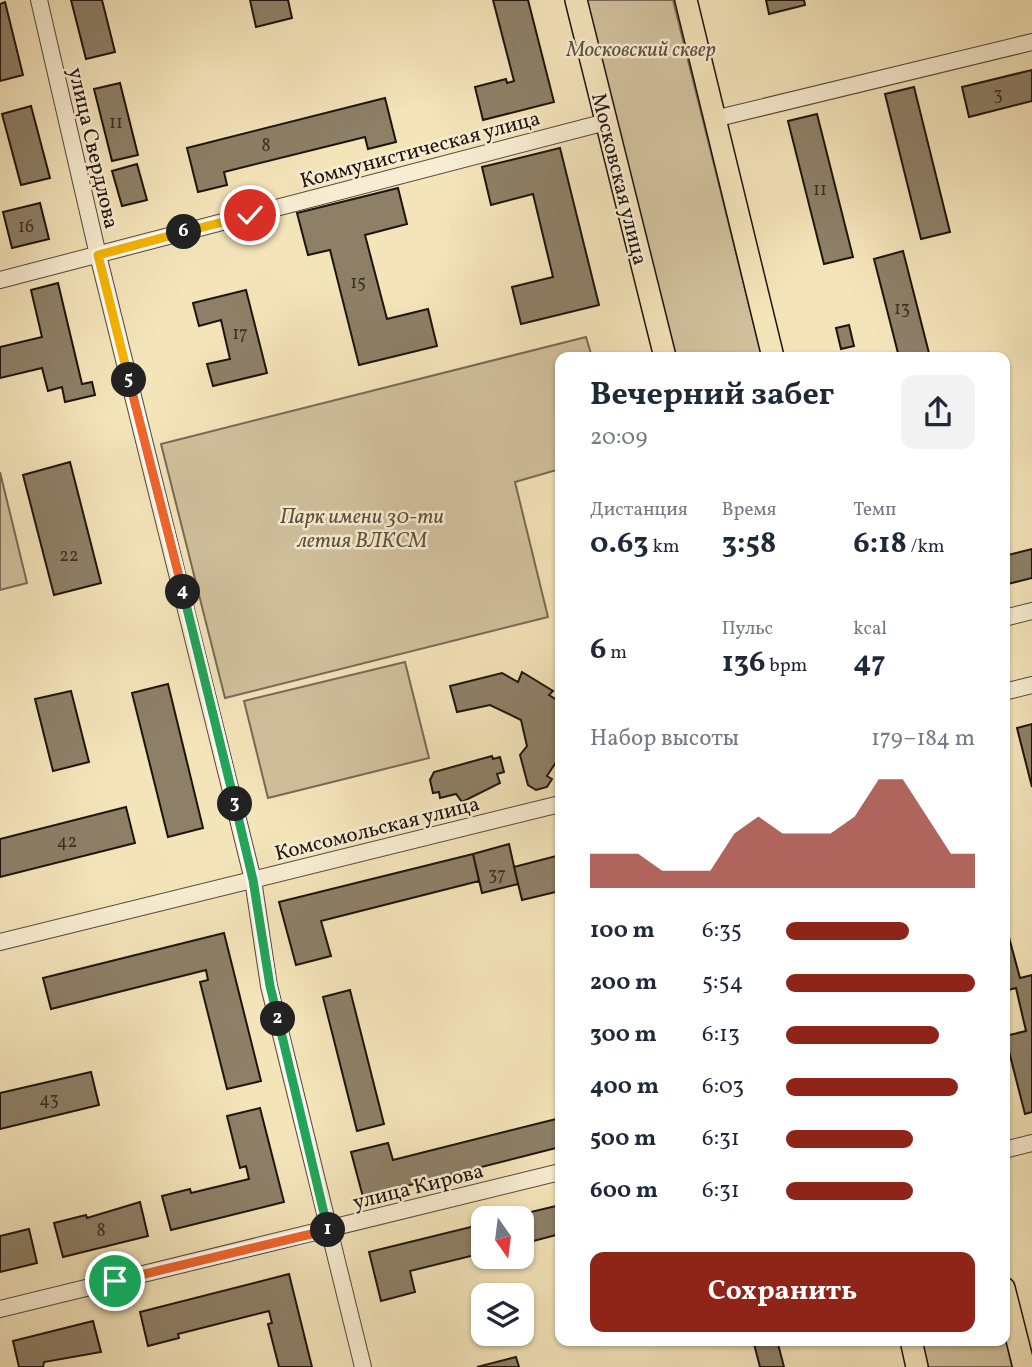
<!DOCTYPE html>
<html lang="ru">
<meta charset="utf-8">
<style>
body{margin:0;font-family:Vollkorn,serif;background:#f2f2f3;color:#1f2937;height:100vh;display:flex;flex-direction:column;font-size:26px;white-space:nowrap}
*{box-sizing:border-box;margin:0}
p{font-size:23px;color:#747a83}
.icon{flex:none;width:38px;height:38px;fill:none;stroke:currentColor;stroke-width:2;stroke-linecap:round;stroke-linejoin:round}
.map{position:relative;flex:1;overflow:hidden}
.drawer{position:absolute;left:555px;top:352px;width:455px;height:994px;display:flex;flex-direction:column;background:#fff;border-radius:14px;box-shadow:0 2px 5px #0004}
.drawer>*{flex:none}
.needle{width:46px;rotate:166deg}
.tools{position:absolute;left:471px;top:1206px;display:grid;gap:14px}
.tools a{display:grid;place-items:center;width:63px;height:63px;border-radius:14px;background:#fff;box-shadow:0 2px 5px #0004;font-size:35px}
.pin{position:absolute;display:grid;place-items:center;width:60px;height:60px;color:#fff;margin:-30px;border:4px solid #fff;border-radius:50%;box-shadow:0 2px 7px #0007}
.km{position:absolute;width:35px;height:35px;margin:-18px;border-radius:50%;background:#222;color:#fff;font-size:19px;line-height:35px;text-align:center}
.round{display:grid;place-items:center;flex:none;width:74px;height:74px;border-radius:14px;background:#f2f2f3}
.headline{display:flex;align-items:center;justify-content:space-between;height:119px;padding:0 35px}
h1{font-size:32px;font-weight:700;line-height:52px}
.metrics{display:grid;grid-template-columns:repeat(3,1fr);gap:10px;height:119px;padding:7px 35px}
.metrics div{display:grid;align-content:center}
.metrics b{font-size:30px;font-weight:700}
.metrics small{font-size:19px;font-weight:400}
.metrics p{font-size:19px}
.chart{height:196px;padding:14px 35px}
.chart p{display:flex;justify-content:space-between}
.chart svg{width:100%;height:126px;margin-top:7px;fill:#8f2418;opacity:.7}
.button{display:flex;gap:14px;margin-top:auto;padding:14px 35px}
.button a{flex:1;height:80px;border-radius:14px;background:#8f2418;color:#fff;font-size:28px;font-weight:700;line-height:80px;text-align:center}
ul{padding:0 35px;list-style:none;font-size:23px}
li{display:grid;grid-template-columns:112px 84px 1fr;align-items:center;height:52px}
li i{height:18px;border-radius:9px;background:#8f2418}
.map>svg:first-child{display:block}
.green{fill:#d0c19d;stroke:#776a56;stroke-width:2}
.building{fill:#8d8067;stroke:#1e140e;stroke-width:2}
.lines{fill:none;stroke-linecap:round;stroke-linejoin:round}
.minor-casing{stroke:#544839;stroke-width:18}
.major-casing{stroke:#1e140e;stroke-width:24}
.minor{stroke:#f8edd2;stroke-width:16}
.major{stroke:#f4e4ba;stroke-width:21}
.split-1-casing{stroke:#fff;stroke-width:14}
.split-2-casing{stroke:#fff;stroke-width:14}
.split-3-casing{stroke:#fff;stroke-width:14}
.split-4-casing{stroke:#fff;stroke-width:14}
.split-5-casing{stroke:#fff;stroke-width:14}
.split-6-casing{stroke:#fff;stroke-width:14}
.split-7-casing{stroke:#fff;stroke-width:14}
.split-1{stroke:#f0652b;stroke-width:9}
.split-2{stroke:#22a559;stroke-width:9}
.split-3{stroke:#22a559;stroke-width:9}
.split-4{stroke:#22a559;stroke-width:9}
.split-5{stroke:#f0652b;stroke-width:9}
.split-6{stroke:#f5b400;stroke-width:9}
.split-7{stroke:#f5b400;stroke-width:9}
.labels{text-anchor:middle;stroke-width:5;stroke-linejoin:round;paint-order:stroke}
.number-label{font-size:18px;fill:#3a2f24}
.park-label{font-size:21px;font-style:italic;fill:#5c5140;stroke:#f8edd2}
.street-label{font-size:21px;fill:#1e140e;stroke:#f8edd2}
</style>
<div class="map">
<svg width="1032" height="1367" viewBox="0 0 1032 1367">
<rect width="100%" height="100%" fill="#f4e4ba"/>
<filter id="stains"><feTurbulence type="fractalNoise" baseFrequency=".00286" numOctaves="4"/><feColorMatrix values="0 0 0 0 .2 0 0 0 0 .09 0 0 0 0 .02 0 0 0 .5 -.17"/></filter>
<radialGradient id="worn" r=".72"><stop offset=".6" stop-color="#630" stop-opacity="0"/><stop offset="1" stop-color="#630" stop-opacity=".3"/></radialGradient>
<path class="green" d="M584 0H673L762 357H675Z
M586 337 592 357H560V469L515 482 548 617 225 698 161 444Z
M0 472 27 583 0 590Z
M405 662 429 758 268 798 244 701Z
M1005 1336 1012 1367H928L921 1341 1004 1340Z"/>
<path class="building" d="M71 0H102L115 52 86 59Z
M250 0H288L292 18 256 27Z
M493 0H528L554 102 483 120 475 87 506 79 507 83 514 81Z
M766 0H804L805 5 769 14Z
M5 2 23 75 0 81V4Z
M1032 70V101L969 117 962 87Z
M120 83 138 155 112 161 94 89Z
M914 87 950 232 921 239 885 94Z
M385 98 396 142 368 149 365 137 224 172 227 185 198 192 187 148Z
M31 106 50 178 21 185 2 114Z
M817 114 853 257 824 264 788 121Z
M560 148 599 305 521 324 512 287 553 277 533 194 491 205 482 167Z
M137 164 147 200 122 206 112 171Z
M398 188 407 224 365 235 387 319 428 309 437 346 359 365 330 250 308 255 297 213Z
M40 203 49 239 12 248 3 212Z
M903 251 930 357H899L874 259Z
M58 283 82 384 92 382 95 395 65 402 62 387 48 391 42 368 0 378V347L42 337 31 290Z
M246 290 267 373 213 386 207 364 230 359 221 320 199 326 193 303Z
M849 325 854 346 841 349 836 328Z
M70 462 101 583 54 595 23 475Z
M1032 549V578L1004 585V556Z
M522 672 553 691 549 695 560 702V756L547 776 552 779 547 787 536 790 528 785 520 755 527 746 521 720 490 705 457 712 450 686 502 673 518 682Z
M168 684 203 828 168 837 132 693Z
M71 691 89 762 53 771 35 699Z
M1032 724V787L1017 728Z
M492 756 493 759 500 757 504 772 497 774 500 783 462 802 456 794 440 798 439 792 433 793 430 780 434 772Z
M126 807 135 843 0 877V839Z
M509 844 518 884 482 893 473 854Z
M473 854 479 881 321 921 331 956 296 965 279 902Z
M560 855V891L522 900 514 867Z
M1004 919 1020 978 1032 975V1112L1025 1114 1005 1036 1026 1031 1016 988 1004 991Z
M224 933 261 1081 227 1089 200 982 208 980 206 970 51 1009 43 978Z
M350 990 384 1124 357 1131 323 997Z
M91 1072 99 1105 0 1129V1093Z
M260 1108 284 1202 171 1230 162 1196 190 1189 191 1193 249 1179 246 1166 240 1168 227 1116Z
M560 1118V1147L363 1197 351 1152 388 1143 393 1160Z
M140 1202 148 1236 63 1257 54 1223 86 1215 87 1218Z
M560 1205V1234L522 1244V1218H506Z
M483 1224V1253L410 1271 415 1292 381 1301 369 1252Z
M29 1229 37 1263 0 1272V1236Z
M289 1274 312 1367H279L268 1324 272 1323 269 1311 178 1334 179 1338 148 1346 140 1312Z
M93 1321 101 1352 44 1362 43 1367H19L13 1341Z
M753 1340H777L784 1367H760Z
M516 1357 519 1367H477Z"/>
<g class="lines">
<g class="minor-casing">
<path id="minor" d="M39 0 98 255 253 880 269 986 363 1367
M714 119 1032 42
M0 280 606 122
M1004 618 1032 611
M1004 692 1032 685
M0 942 560 804
M1004 1150 1032 1143
M0 1309 560 1172"/>
</g>
<g class="major-casing">
<path id="major" d="M576 0 665 357
M686 0 773 357
M1004 1288 1024 1367
M911 1340 917 1367"/>
</g>
<use href="#minor" class="minor"/>
<use href="#major" class="major"/>
</g>
<g class="lines">
<g class="split-1-casing">
<path id="split-1" d="M115 1281 328 1230"/>
</g>
<g class="split-2-casing">
<path id="split-2" d="M278 1019 328 1230"/>
</g>
<g class="split-3-casing">
<path id="split-3" d="M235 804 253 880 270 986 278 1019"/>
</g>
<g class="split-4-casing">
<path id="split-4" d="M183 592 235 804"/>
</g>
<g class="split-5-casing">
<path id="split-5" d="M129 380 183 592"/>
</g>
<g class="split-6-casing">
<path id="split-6" d="M129 380 98 255 184 232"/>
</g>
<g class="split-7-casing">
<path id="split-7" d="M184 232 250 215"/>
</g>
<use href="#split-1" class="split-1"/>
<use href="#split-2" class="split-2"/>
<use href="#split-3" class="split-3"/>
<use href="#split-4" class="split-4"/>
<use href="#split-5" class="split-5"/>
<use href="#split-6" class="split-6"/>
<use href="#split-7" class="split-7"/>
</g>
<g class="labels">
<g class="number-label">
<text x="998" y="100">3</text>
<text x="116" y="128">11</text>
<text x="266" y="151">8</text>
<text x="820" y="195">11</text>
<text x="26" y="232">16</text>
<text x="358" y="288">15</text>
<text x="902" y="314">13</text>
<text x="240" y="339">17</text>
<text x="69" y="561">22</text>
<text x="67" y="847">42</text>
<text x="497" y="880">37</text>
<text x="49" y="1105">43</text>
<text x="101" y="1236">8</text>
</g>
<g class="park-label">
<text x="641" y="56">Московский сквер</text>
<text x="362" y="523">Парк имени 30-ти<tspan x="362" dy="24">летия ВЛКСМ</tspan></text>
</g>
<g class="street-label">
<text transform="translate(94 148) rotate(77)" y="7">улица Свердлова</text>
<text transform="translate(420 149) rotate(-15)" y="7">Коммунистическая улица</text>
<text transform="translate(620 179) rotate(76)" y="7">Московская улица</text>
<text transform="translate(377 828) rotate(-14)" y="7">Комсомольская улица</text>
<text transform="translate(418 1186) rotate(-14)" y="7">улица Кирова</text>
</g>
</g>
<rect width="100%" height="100%" filter="url(#stains)"/>
<rect width="100%" height="100%" fill="url(#worn)"/>
</svg>
<div class="tools">
<a><svg class="needle" viewBox="-14 -14 28 28"><path d="M0-13l5 13h-10z" fill="#e53935"/><path d="M0 13l5-13h-10z" fill="#747a83"/></svg></a>
<a><svg class="icon" aria-label="layers" viewBox="0 0 24 24"><path d="M12 4l9 5-9 5-9-5zM3 14l9 5 9-5"/></svg></a>
</div>
<div class="pin" style="left:115px;top:1281px;background:#1e9e55"><svg class="icon" aria-label="arrive" viewBox="0 0 24 24"><path d="M6 21V4h12l-3 4 3 4H6"/></svg></div>
<div class="pin" style="left:250px;top:215px;background:#d93025"><svg class="icon" aria-label="check" viewBox="0 0 24 24"><path d="M5 12l5 5 9-10"/></svg></div>
<b class="km" style="left:328px;top:1230px">1</b>
<b class="km" style="left:278px;top:1019px">2</b>
<b class="km" style="left:235px;top:804px">3</b>
<b class="km" style="left:183px;top:592px">4</b>
<b class="km" style="left:129px;top:380px">5</b>
<b class="km" style="left:184px;top:232px">6</b>
<section class="drawer">
<div class="headline"><div><h1>Вечерний забег</h1><p>20:09</p></div><a class="round"><svg class="icon" aria-label="share" viewBox="0 0 24 24"><path d="M12 15V3M7 8l5-5 5 5M5 13v7h14v-7"/></svg></a></div>
<div class="metrics">
<div><p>Дистанция</p><b>0.63<small> km</small></b></div>
<div><p>Время</p><b>3:58</b></div>
<div><p>Темп</p><b>6:18<small> /km</small></b></div>
</div>
<div class="metrics">
<div><b>6<small> m</small></b></div>
<div><p>Пульс</p><b>136<small> bpm</small></b></div>
<div><p>kcal</p><b>47</b></div>
</div>
<div class="chart"><p><span>Набор высоты</span>179–184 m</p>
<svg viewBox="0 0 160 44" preserveAspectRatio="none"><path d="M0 44V32L10 32L20 32L30 38L40 38L50 38L60 25L70 19L80 25L90 25L100 25L110 19L120 6L130 6L140 19L150 32L160 32V44z"/></svg>
</div>
<ul>
<li><b>100 m</b>6:35<i style="width:65%"></i></li>
<li><b>200 m</b>5:54<i style="width:100%"></i></li>
<li><b>300 m</b>6:13<i style="width:81%"></i></li>
<li><b>400 m</b>6:03<i style="width:91%"></i></li>
<li><b>500 m</b>6:31<i style="width:67%"></i></li>
<li><b>600 m</b>6:31<i style="width:67%"></i></li>
</ul>
<div class="button"><a>Сохранить</a></div>
</section>
</div>
